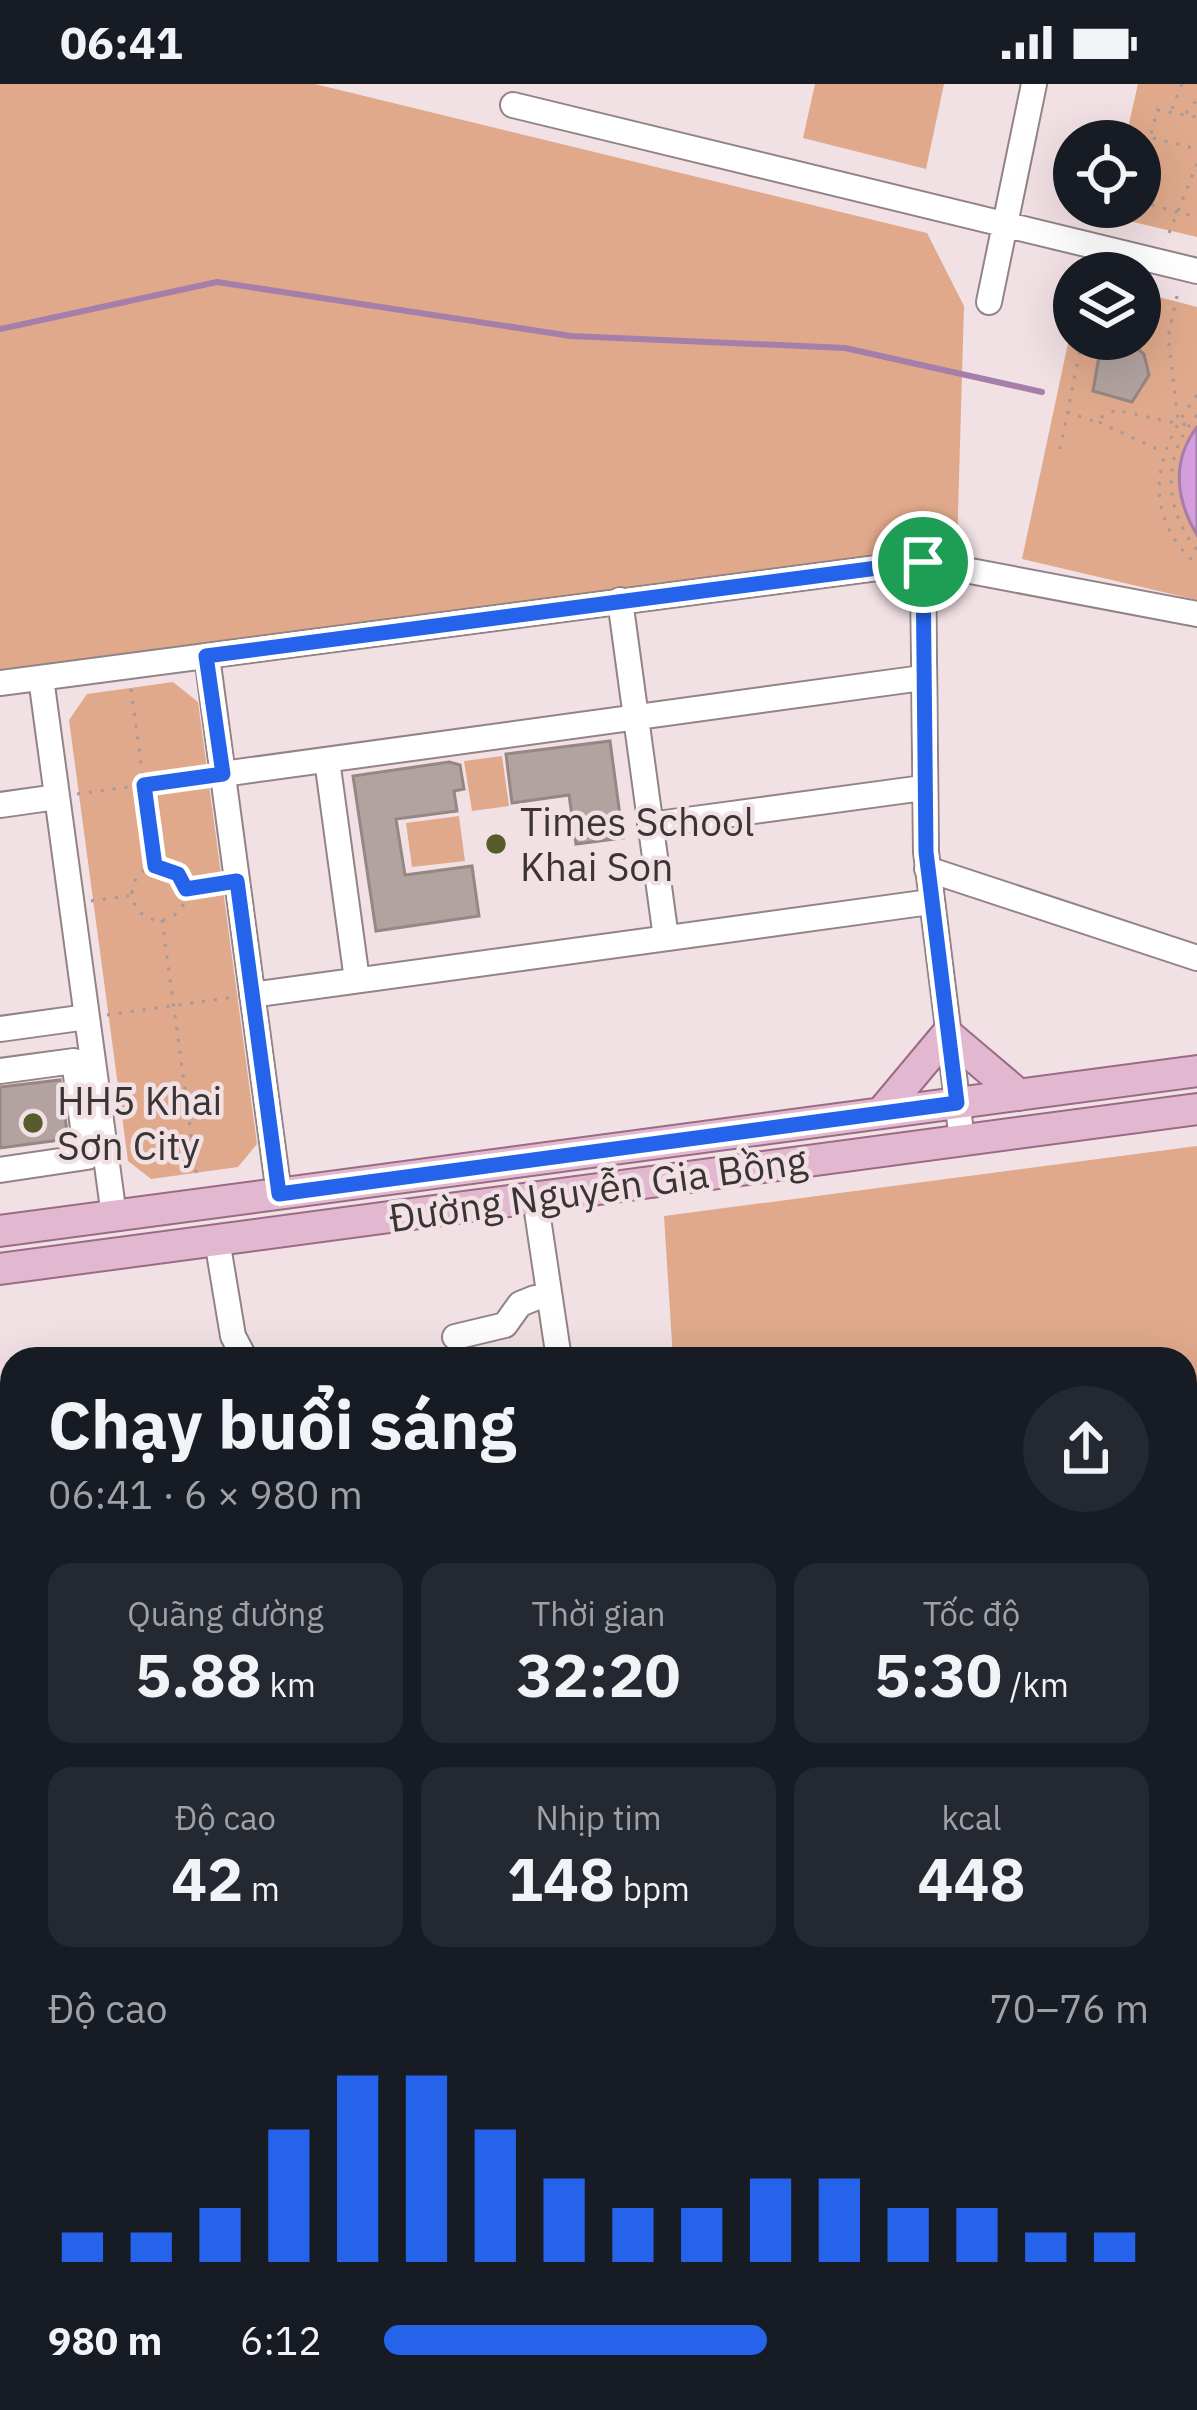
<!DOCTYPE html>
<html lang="vi">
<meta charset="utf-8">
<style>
body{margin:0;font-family:"IBM Plex Sans",sans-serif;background:#242831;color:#f1f3f6;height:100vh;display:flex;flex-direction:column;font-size:45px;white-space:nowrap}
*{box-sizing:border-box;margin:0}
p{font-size:39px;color:#9ea1a6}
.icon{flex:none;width:66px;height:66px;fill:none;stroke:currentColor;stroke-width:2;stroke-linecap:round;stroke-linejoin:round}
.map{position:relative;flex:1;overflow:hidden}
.details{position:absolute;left:0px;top:1263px;width:1197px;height:1065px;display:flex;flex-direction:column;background:#171b24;border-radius:36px 36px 0 0;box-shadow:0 12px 48px #0002}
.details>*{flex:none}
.buttons{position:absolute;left:1053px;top:36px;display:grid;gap:24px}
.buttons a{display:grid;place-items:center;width:108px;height:108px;border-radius:50%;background:#171b24;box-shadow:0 12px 48px #0002;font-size:60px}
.pin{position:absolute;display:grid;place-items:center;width:102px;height:102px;color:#fff;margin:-51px;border:6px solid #fff;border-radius:50%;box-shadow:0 3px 12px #0007}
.round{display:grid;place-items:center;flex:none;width:126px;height:126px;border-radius:63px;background:#242831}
.summary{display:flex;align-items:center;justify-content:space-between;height:204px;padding:0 48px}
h1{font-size:66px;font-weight:800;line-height:90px}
.figures{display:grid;grid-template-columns:repeat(3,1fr);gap:18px;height:204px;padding:12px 48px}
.figures div{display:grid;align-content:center;border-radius:24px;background:#242831;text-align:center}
.figures b{font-size:60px;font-weight:800}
.figures small{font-size:33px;font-weight:400}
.figures p{font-size:33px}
.chart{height:336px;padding:24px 48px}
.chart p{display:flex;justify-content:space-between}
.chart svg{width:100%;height:216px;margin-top:12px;stroke:#2563eb;stroke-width:6}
ul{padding:0 48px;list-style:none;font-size:39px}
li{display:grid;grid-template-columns:192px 144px 1fr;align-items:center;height:90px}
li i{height:30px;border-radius:15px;background:#2563eb}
.status{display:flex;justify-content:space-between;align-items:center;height:84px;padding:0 60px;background:#171b24;direction:ltr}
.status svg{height:33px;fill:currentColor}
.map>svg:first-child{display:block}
.green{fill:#e0a98b}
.water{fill:#d49ddc;stroke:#a67eaa;stroke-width:3}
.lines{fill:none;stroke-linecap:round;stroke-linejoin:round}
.stream{stroke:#a67eaa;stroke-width:6}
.building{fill:#b2a3a0;stroke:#968684;stroke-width:3}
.minor-casing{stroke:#928385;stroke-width:28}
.major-casing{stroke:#9b6b86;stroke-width:34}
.path{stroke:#a5999b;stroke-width:3;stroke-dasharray:3 9;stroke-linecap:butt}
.minor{stroke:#fff;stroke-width:24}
.major{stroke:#e2b8d1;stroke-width:30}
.route-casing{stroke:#fff;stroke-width:24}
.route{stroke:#2563eb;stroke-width:15}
.poi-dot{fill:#565c2b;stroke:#f2e1e4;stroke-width:4.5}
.labels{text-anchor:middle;stroke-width:9;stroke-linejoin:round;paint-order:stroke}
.poi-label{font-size:39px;fill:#3a3435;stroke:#f2e1e4;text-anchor:start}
.street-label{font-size:39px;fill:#3a3435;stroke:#f2e1e4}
</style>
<div class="status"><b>06:41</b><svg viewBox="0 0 49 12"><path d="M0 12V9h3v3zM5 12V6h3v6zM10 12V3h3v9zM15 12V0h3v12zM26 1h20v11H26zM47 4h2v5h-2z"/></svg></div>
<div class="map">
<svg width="1197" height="2326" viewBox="0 0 1197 2326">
<rect width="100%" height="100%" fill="#f2e1e4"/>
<path class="green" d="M0 0H315L927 149 964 222 957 464 0 595Z
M815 0H944L926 85 803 54Z
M1138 0H1197V153L1108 132 1110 123H1140V57H1125Z
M1140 208 1197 223V516L1022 475 1074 231V255H1140Z
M173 598 198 618 257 1060 238 1083 151 1095 128 1077 69 636 87 610Z
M502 672 509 722 472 727 464 677Z
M459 732 465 777 412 783 406 739Z
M1197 1062V1316L1185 1317V1275H673L664 1132Z
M12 2226V2316H141L143 2326H0V2228Z"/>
<path class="water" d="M1197 343V451C1176 416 1171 377 1197 343Z"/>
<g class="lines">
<path class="stream" d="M0 245 217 198 571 252 845 264 1042 308"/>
</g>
<path class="building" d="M1102 255 1127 256 1144 270 1149 291 1132 318 1093 307Z
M610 657 623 754 576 760 569 711 512 719 506 670Z
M449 678 460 681 464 705 454 707 457 727 396 735 405 791 472 782 479 832 376 847 353 692Z
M60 996 68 1055 0 1064V1003Z"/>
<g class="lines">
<g class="minor-casing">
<path id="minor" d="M513 21 1197 187
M989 218 1034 0
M923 478 926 768 962 1056
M620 516 666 854
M207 572 279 1110
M41 594 114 1132
M0 599 923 478 1197 530
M327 676 357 896
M223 690 922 594
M0 721 57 713
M650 741 923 704
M927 785 1197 874
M252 911 930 818
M0 945 87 933
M0 987 74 977 87 1073 0 1086
M535 1114 559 1275
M217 1156 233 1252 245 1275
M455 1253 505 1241 520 1220 535 1214
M1185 1399 1197 1398
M1185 1451H1197
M0 1462 12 1465
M1185 1503H1197
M0 1559 12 1562
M1185 1566 1193 1549
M0 1630 12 1632
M0 1678 12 1681
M1185 1703 1197 1706
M1185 1938 1197 1945
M1185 2106 1193 2208 1185 2225
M171 2316 173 2326
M380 2316 382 2326
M591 2316 593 2326
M761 2316 762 2326
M1154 2316 1156 2326"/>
</g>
<g class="major-casing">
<path id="major" d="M881 1029 947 950 1019 1011
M0 1147 1197 987
M0 1185 1197 1025"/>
</g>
<path class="path" d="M1172 25 1182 0
M1186 29 1197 16
M1153 54 1197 65
M1140 96 1157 26 1197 33
M1140 118 1197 133
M1169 149 1197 80
M1177 212 1168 253 1178 337 1187 342
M1197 311C1155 367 1139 429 1197 481
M1067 328 1093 337 1116 326 1175 339
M1197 331C1161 373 1164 425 1197 466
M1099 338 1161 367
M1060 365 1082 256
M131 605 155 782
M77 710 204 693
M132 809a27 27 0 1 1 54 0a27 27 0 1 1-54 0Z
M188 804 214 801
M91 817 129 812
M162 836 197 1094
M107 931 234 913"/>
<use href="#minor" class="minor"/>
<use href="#major" class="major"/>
</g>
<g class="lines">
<g class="route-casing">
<path id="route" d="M923 478 926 768 957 1019 279 1110 237 797 186 805 178 790 155 782 144 701 223 690 206 572Z"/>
</g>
<use href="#route" class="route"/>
</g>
<g class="poi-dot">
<circle cx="496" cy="760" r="12"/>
<circle cx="33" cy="1039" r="12"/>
</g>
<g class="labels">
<g class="poi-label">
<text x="520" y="752">Times School<tspan x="520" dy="45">Khai Son</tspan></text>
<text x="57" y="1031">HH5 Khai<tspan x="57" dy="45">Sơn City</tspan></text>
</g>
<g class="street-label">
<text transform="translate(598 1105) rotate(-8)" y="14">Đường Nguyễn Gia Bồng</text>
</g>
</g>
</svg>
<div class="buttons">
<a><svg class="icon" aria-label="locate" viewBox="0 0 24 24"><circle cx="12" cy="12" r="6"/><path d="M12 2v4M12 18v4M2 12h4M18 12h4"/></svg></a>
<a><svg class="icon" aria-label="layers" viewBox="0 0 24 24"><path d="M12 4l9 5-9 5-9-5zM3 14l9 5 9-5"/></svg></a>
</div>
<div class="pin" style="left:923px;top:478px;background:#1e9e55"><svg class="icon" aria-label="arrive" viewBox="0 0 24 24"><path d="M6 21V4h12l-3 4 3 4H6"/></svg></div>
<section class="details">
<div class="summary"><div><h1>Chạy buổi sáng</h1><p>06:41 · 6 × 980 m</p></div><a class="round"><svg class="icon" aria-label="share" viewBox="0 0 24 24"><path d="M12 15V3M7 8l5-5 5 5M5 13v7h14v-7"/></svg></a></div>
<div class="figures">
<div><p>Quãng đường</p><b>5.88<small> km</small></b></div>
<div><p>Thời gian</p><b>32:20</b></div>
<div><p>Tốc độ</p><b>5:30<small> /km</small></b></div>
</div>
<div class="figures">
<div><p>Độ cao</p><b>42<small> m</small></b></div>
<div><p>Nhịp tim</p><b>148<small> bpm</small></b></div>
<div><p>kcal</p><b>448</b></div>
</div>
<div class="chart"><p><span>Độ cao</span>70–76 m</p>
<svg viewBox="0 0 160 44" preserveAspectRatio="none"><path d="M5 44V38M15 44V38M25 44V33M35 44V17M45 44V6M55 44V6M65 44V17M75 44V27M85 44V33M95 44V33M105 44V27M115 44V27M125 44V33M135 44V33M145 44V38M155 44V38"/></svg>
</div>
<ul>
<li><b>980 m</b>6:12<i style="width:50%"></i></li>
</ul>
</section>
</div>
